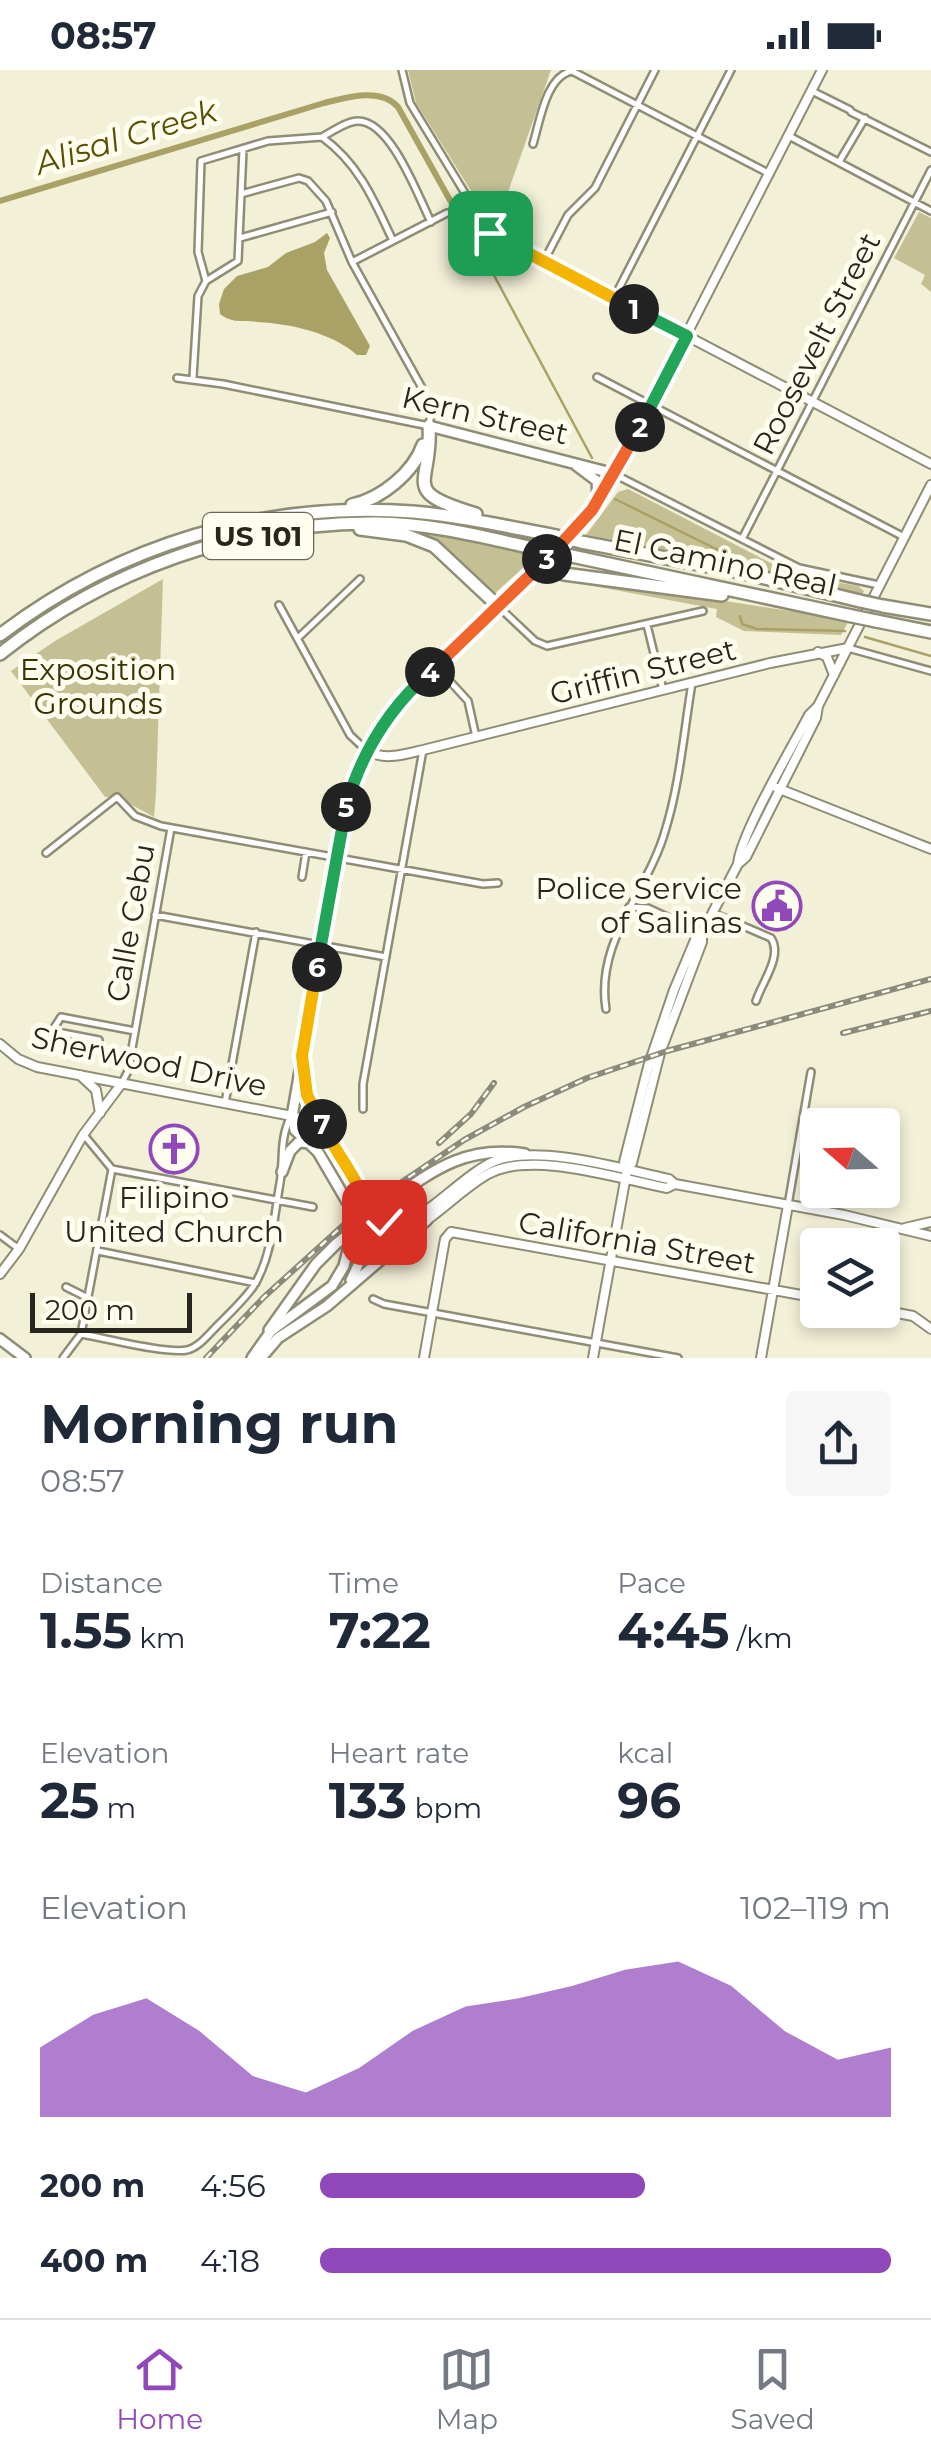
<!DOCTYPE html>
<meta charset="utf-8">
<style>
body{margin:0;font-family:Montserrat,sans-serif;background:#f6f6f7;color:#1f2937;height:100vh;display:flex;flex-direction:column;font-size:38px;white-space:nowrap}
*{box-sizing:border-box;margin:0}
p{font-size:32px;color:#747a83}
.icon{flex:none;width:55px;height:55px;fill:none;stroke:currentColor;stroke-width:2;stroke-linecap:round;stroke-linejoin:round}
.map{position:relative;height:1288px;overflow:hidden}
.drawer{display:flex;flex-direction:column;background:#fff;flex:1}
.drawer>*{flex:none}
.needle{width:65px;rotate:290deg}
.tools{position:absolute;left:800px;top:1038px;display:grid;gap:20px}
.tools a{display:grid;place-items:center;width:100px;height:100px;border-radius:10px;background:#fff;box-shadow:0 5px 15px #0003;font-size:50px}
.scale{position:absolute;left:30px;bottom:25px;width:162px;box-sizing:border-box;padding-left:10px;border:5px solid #27261d;border-top:0;font-size:28px;line-height:35px;white-space:nowrap;color:#27261d;-webkit-text-stroke:8px #fffdee;paint-order:stroke}
.pin{position:absolute;display:grid;place-items:center;width:85px;height:85px;color:#fff;margin:-42px;border-radius:20px;box-shadow:0 5px 15px #0006}
.km{position:absolute;width:50px;height:50px;margin:-25px;border-radius:50%;background:#222;color:#fff;font-size:28px;line-height:50px;text-align:center}
.round{display:grid;place-items:center;flex:none;width:105px;height:105px;border-radius:10px;background:#f6f6f7}
.overview{display:flex;align-items:center;justify-content:space-between;height:170px;padding:0 40px}
h1{font-size:55px;font-weight:700;line-height:75px}
.figures{display:grid;grid-template-columns:repeat(3,1fr);gap:15px;height:170px;padding:10px 40px}
.figures div{display:grid;align-content:center}
.figures b{font-size:50px;font-weight:700}
.figures small{font-size:28px;font-weight:400}
.figures p{font-size:28px}
.chart{height:280px;padding:20px 40px}
.chart p{display:flex;justify-content:space-between}
.chart svg{width:100%;height:180px;margin-top:10px;fill:#9048ba;opacity:.7}
ul{padding:0 40px;list-style:none;font-size:32px}
li{display:grid;grid-template-columns:160px 120px 1fr;align-items:center;height:75px}
li i{height:25px;border-radius:12px;background:#9048ba}
.status{display:flex;justify-content:space-between;align-items:center;height:70px;padding:0 50px;background:#fff;direction:ltr}
.status svg{height:28px;fill:currentColor}
.menu{display:flex;justify-content:space-around;align-items:center;height:140px;border-top:2px solid #e0e1e3;background:#fff;font-size:28px;color:#747a83}
.menu a{display:grid;justify-items:center;gap:5px}
.menu .active{color:#9048ba}
.map>svg:first-child{display:block}
.green{fill:#c5bf94}
.water{fill:#a9a165}
.lines{fill:none;stroke-linecap:round;stroke-linejoin:round}
.stream{stroke:#a9a165;stroke-width:2.5}
.canal{stroke:#a9a165;stroke-width:6}
.street-casing{stroke:#908d77;stroke-width:10}
.secondary-casing{stroke:#908d77;stroke-width:12}
.primary-casing{stroke:#908d77;stroke-width:14}
.highway-casing{stroke:#908d77;stroke-width:16}
.street{stroke:#fff;stroke-width:5}
.secondary{stroke:#fff;stroke-width:8}
.primary{stroke:#fff;stroke-width:9}
.highway{stroke:#fff;stroke-width:11}
.rail-casing{stroke:#8c8a7a;stroke-width:6}
.rail{stroke:#fffdee;stroke-width:2.5;stroke-dasharray:8;stroke-linecap:butt}
.primary-bridge-casing{stroke:#908d77;stroke-width:14;stroke-linecap:butt}
.highway-bridge-casing{stroke:#908d77;stroke-width:16;stroke-linecap:butt}
.primary-bridge{stroke:#fff;stroke-width:9}
.highway-bridge{stroke:#fff;stroke-width:11}
.split-1-casing{stroke:#fff;stroke-width:20}
.split-2-casing{stroke:#fff;stroke-width:20}
.split-3-casing{stroke:#fff;stroke-width:20}
.split-4-casing{stroke:#fff;stroke-width:20}
.split-5-casing{stroke:#fff;stroke-width:20}
.split-6-casing{stroke:#fff;stroke-width:20}
.split-7-casing{stroke:#fff;stroke-width:20}
.split-8-casing{stroke:#fff;stroke-width:20}
.split-1{stroke:#f5b400;stroke-width:12}
.split-2{stroke:#22a559;stroke-width:12}
.split-3{stroke:#f0652b;stroke-width:12}
.split-4{stroke:#f0652b;stroke-width:12}
.split-5{stroke:#22a559;stroke-width:12}
.split-6{stroke:#22a559;stroke-width:12}
.split-7{stroke:#f5b400;stroke-width:12}
.split-8{stroke:#f5b400;stroke-width:12}
.labels{text-anchor:middle;stroke-width:10;stroke-linejoin:round;paint-order:stroke}
.shield{fill:#fffdee;stroke:#68665c;stroke-width:2.5}
.shield-label{font-size:28px;font-weight:bold;fill:#27261d}
.street-label{font-size:30px;fill:#27261d;stroke:#fffdee}
.park-label{font-size:30px;fill:#383100;stroke:#fffdee}
.poi-label{font-size:30px;fill:#27261d;stroke:#fffdee;text-anchor:end}
.water-label{font-size:32px;font-style:italic;fill:#594f02;stroke:#fffdee}
</style>
<div class="status"><b>08:57</b><svg viewBox="0 0 49 12"><path d="M0 12V9h3v3zM5 12V6h3v6zM10 12V3h3v9zM15 12V0h3v12zM26 1h20v11H26zM47 4h2v5h-2z"/></svg></div>
<div class="map">
<svg width="931" height="1288" viewBox="0 0 931 1288">
<rect width="100%" height="100%" fill="#f3f0d8"/>
<path class="green" d="M408 0H551L495 159 416 33Z
M919 142 931 148V222L921 214 925 205 894 188Z
M628 419 792 504 858 516 864 521 862 525 586 465 618 422Z
M408 459 536 486 493 525 448 481Z
M548 504 849 550 841 565 744 561 716 547 717 539 545 507Z
M163 509 156 723 154 747 117 727H105L11 601 55 571Z"/>
<path class="water" d="M327 163 330 168 324 183 327 200 370 276 366 285H357C332 263 292 254 258 252 243 250 233 254 220 244L219 234 224 219 237 206 268 197 286 183 315 172Z"/>
<g class="lines">
<path class="stream" d="M459 140 592 388
M615 429 720 481
M740 546 742 554 757 559 845 561
M865 567 931 586"/>
<path class="canal" d="M0 131 324 33C347 27 381 17 398 37L456 141"/>
<g class="street-casing">
<path id="street" d="M402 0 410 33 488 161 687 266
M812 21 850 40
M851 42 931 82
M789 66 931 141
M322 67C333 61 347 51 358 51 391 51 418 126 431 152
M533 74C540 51 546 6 572 1L770 104
M839 92 865 48
M240 168 332 142
M544 191 568 145 595 118 655 0
M352 192 447 143
M206 211 238 191 243 80
M614 228 731 0
M193 307 198 226 206 211 198 182 201 91 268 71 322 67C359 94 374 130 393 171
M597 307 904 467
M177 308 223 314 429 356 431 343 427 327 352 192 326 131 308 111 299 108 241 124
M616 405 799 498 879 515
M742 469 931 100
M279 535 350 665 367 681
M500 538 535 571 547 576 703 541
M647 555 663 620
M299 567 360 509
M848 578 931 601
M436 596 468 631 476 667
M46 783 117 727 135 746 161 756 483 814 498 813
M302 807 306 782
M629 837 648 838 702 863
M713 843 771 868C783 886 762 912 756 931
M155 845 386 887
M606 939C595 870 649 821 666 758 680 712 684 661 692 613
M99 970 52 961 61 947 135 961
M122 1013 128 1001 171 758
M225 1033 256 862
M363 1039V1014L423 680
M112 1099 313 1137
M788 1135 811 1002
M0 1165 19 1179
M98 1181 256 1213
M66 1217 88 1228
M373 1229 384 1234 678 1288
M81 1264C105 1268 166 1284 187 1280 199 1277 208 1265 217 1256 229 1244 243 1231 253 1217 272 1188 274 1146 280 1113 284 1090 279 1069 291 1046
M63 1288 81 1264 112 1099 84 1065"/>
</g>
<g class="secondary-casing">
<path id="secondary" d="M687 266 931 394
M615 404 822 0
M818 582 827 587 834 605
M367 681C386 691 404 684 423 680L770 593 848 578
M777 718 931 779
M738 794C740 765 793 676 809 645L818 636 931 415
M0 974 18 989 37 997 292 1046
M80 1005 96 1020 100 1043
M627 1100 624 1092 648 997 674 920 695 870 702 863 738 794 746 787 816 648 818 636
M349 1135C364 1159 384 1177 412 1159
M370 1145C380 1150 388 1155 399 1154 424 1151 465 1103 495 1091 539 1074 622 1099 669 1109L675 1114 844 1145 931 1166
M424 1152C446 1137 465 1117 488 1104 532 1080 619 1109 667 1118L675 1114
M905 1158 931 1152
M0 1204 19 1179 83 1065 122 1013
M881 1240 913 1246 931 1259
M424 1288 445 1169 451 1162 818 1228
M593 1288 627 1100 632 1093 660 983 702 872V863
M761 1288 788 1135"/>
</g>
<g class="primary-casing">
<path id="primary" d="M577 396 597 411 598 430
M303 1005 307 1025 326 1064
M292 1046C321 1055 357 1104 366 1134 373 1158 362 1189 351 1210
M282 1102 290 1081 299 1072 310 1073
M388 1132C435 1099 466 1075 525 1084
M269 1260 316 1194 336 1174
M0 1269 25 1288
M252 1288 271 1261 332 1216 344 1196 350 1172 349 1135 318 1082 295 1060 292 1046C305 976 315 905 327 835 341 762 351 689 401 630 468 551 565 496 615 404L429 356
M261 1288 278 1268 327 1236 427 1150"/>
</g>
<g class="highway-casing">
<path id="highway" d="M429 356C433 416 397 420 476 444
M352 435C381 429 413 403 423 375
M360 459 406 465 434 476 498 536
M581 472 740 502 860 531
M567 485 852 546
M538 498 564 504 722 525
M883 536 931 544
M876 551 931 562
M0 565C119 474 264 431 413 442 461 446 508 457 556 466
M0 584C105 500 241 452 376 453 432 453 487 468 542 480"/>
</g>
<use href="#street" class="street"/>
<use href="#secondary" class="secondary"/>
<use href="#primary" class="primary"/>
<use href="#highway" class="highway"/>
<g class="rail-casing">
<path id="rail" d="M843 963 931 941
M439 1073 471 1044 494 1013
M206 1288 264 1227 359 1141 464 1070 524 1037 587 1008 667 981 931 909"/>
</g>
<use href="#rail" class="rail"/>
<g class="primary-bridge-casing">
<path id="primary-bridge" d="M336 1174 388 1132"/>
</g>
<g class="highway-bridge-casing">
<path id="highway-bridge" d="M556 466 581 472
M542 480 567 485
M860 531 883 536
M852 546 876 551"/>
</g>
<use href="#primary-bridge" class="primary-bridge"/>
<use href="#highway-bridge" class="highway-bridge"/>
</g>
<g class="lines">
<g class="split-1-casing">
<path id="split-1" d="M490 163 634 239"/>
</g>
<g class="split-2-casing">
<path id="split-2" d="M634 239 687 266 640 357"/>
</g>
<g class="split-3-casing">
<path id="split-3" d="M547 489 592 440 640 357"/>
</g>
<g class="split-4-casing">
<path id="split-4" d="M430 602 547 489"/>
</g>
<g class="split-5-casing">
<path id="split-5" d="M346 737C361 683 388 639 430 602"/>
</g>
<g class="split-6-casing">
<path id="split-6" d="M317 897 346 737"/>
</g>
<g class="split-7-casing">
<path id="split-7" d="M317 897 302 986 307 1025 322 1054"/>
</g>
<g class="split-8-casing">
<path id="split-8" d="M322 1054C333 1080 365 1116 366 1142L384 1152"/>
</g>
<use href="#split-1" class="split-1"/>
<use href="#split-2" class="split-2"/>
<use href="#split-3" class="split-3"/>
<use href="#split-4" class="split-4"/>
<use href="#split-5" class="split-5"/>
<use href="#split-6" class="split-6"/>
<use href="#split-7" class="split-7"/>
<use href="#split-8" class="split-8"/>
</g>
<defs>
<g id="civic-ring" transform="scale(2.5)"><circle r="9.5" fill="#fffdee" stroke="#9048ba" stroke-width="1.5"/><path d="M-.6-6.5H3V-4.5H.6V-3L4-1V1h2V6H-6V1h2V-1L-.6-3ZM-1.2 2.5V6h2.4V2.5Z" fill="#9048ba"/></g>
<g id="church-ring" transform="scale(2.5)"><circle r="9.5" fill="#fffdee" stroke="#9048ba" stroke-width="1.5"/><path d="M-1.2-6h2.4v3.5h3.3v2.4h-3.3V6h-2.4V-.1h-3.3v-2.4h3.3Z" fill="#9048ba"/></g>
</defs>
<g fill-rule="evenodd">
<use href="#civic-ring" x="777" y="836"/>
<use href="#church-ring" x="174" y="1079"/>
</g>
<g class="labels">
<rect class="shield" x="203" y="443" width="110" height="46" rx="8"/>
<g class="shield-label">
<text x="258" y="476">US 101</text>
</g>
<g class="street-label">
<text transform="translate(817 274) rotate(-63)" y="10">Roosevelt Street</text>
<text transform="translate(485 346) rotate(13)" y="10">Kern Street</text>
<text transform="translate(725 493) rotate(12)" y="10">El Camino Real</text>
<text transform="translate(643 602) rotate(-14)" y="10">Griffin Street</text>
<text transform="translate(131 853) rotate(-80)" y="10">Calle Cebu</text>
<text transform="translate(149 992) rotate(12)" y="10">Sherwood Drive</text>
<text transform="translate(637 1173) rotate(10)" y="10">California Street</text>
</g>
<g class="park-label">
<text x="98" y="610">Exposition<tspan x="98" dy="34">Grounds</tspan></text>
</g>
<g class="poi-label">
<text x="742" y="829">Police Service<tspan x="742" dy="34">of Salinas</tspan></text>
<text x="174" y="1138" text-anchor="middle">Filipino<tspan x="174" dy="34">United Church</tspan></text>
</g>
<g class="water-label">
<text transform="translate(126 67) rotate(-17)" y="11">Alisal Creek</text>
</g>
</g>
</svg>
<div class="tools">
<a><svg class="needle" viewBox="-14 -14 28 28"><path d="M0-13l5 13h-10z" fill="#e53935"/><path d="M0 13l5-13h-10z" fill="#747a83"/></svg></a>
<a><svg class="icon" aria-label="layers" viewBox="0 0 24 24"><path d="M12 4l9 5-9 5-9-5zM3 14l9 5 9-5"/></svg></a>
</div>
<div class="scale">200 m</div>
<div class="pin" style="left:490px;top:163px;background:#1e9e55"><svg class="icon" aria-label="arrive" viewBox="0 0 24 24"><path d="M6 21V4h12l-3 4 3 4H6"/></svg></div>
<div class="pin" style="left:384px;top:1152px;background:#d93025"><svg class="icon" aria-label="check" viewBox="0 0 24 24"><path d="M5 12l5 5 9-10"/></svg></div>
<b class="km" style="left:634px;top:239px">1</b>
<b class="km" style="left:640px;top:357px">2</b>
<b class="km" style="left:547px;top:489px">3</b>
<b class="km" style="left:430px;top:602px">4</b>
<b class="km" style="left:346px;top:737px">5</b>
<b class="km" style="left:317px;top:897px">6</b>
<b class="km" style="left:322px;top:1054px">7</b>
</div>
<section class="drawer">
<div class="overview"><div><h1>Morning run</h1><p>08:57</p></div><a class="round"><svg class="icon" aria-label="share" viewBox="0 0 24 24"><path d="M12 15V3M7 8l5-5 5 5M5 13v7h14v-7"/></svg></a></div>
<div class="figures">
<div><p>Distance</p><b>1.55<small> km</small></b></div>
<div><p>Time</p><b>7:22</b></div>
<div><p>Pace</p><b>4:45<small> /km</small></b></div>
</div>
<div class="figures">
<div><p>Elevation</p><b>25<small> m</small></b></div>
<div><p>Heart rate</p><b>133<small> bpm</small></b></div>
<div><p>kcal</p><b>96</b></div>
</div>
<div class="chart"><p><span>Elevation</span>102–119 m</p>
<svg viewBox="0 0 160 44" preserveAspectRatio="none"><path d="M0 44V27L10 19L20 15L30 23L40 34L50 38L60 32L70 23L80 17L90 15L100 12L110 8L120 6L130 12L140 23L150 30L160 27V44z"/></svg>
</div>
<ul>
<li><b>200 m</b>4:56<i style="width:57%"></i></li>
<li><b>400 m</b>4:18<i style="width:100%"></i></li>
</ul>
</section>
<nav class="menu">
<a class="active"><svg class="icon" aria-label="home" viewBox="0 0 24 24"><path d="M3 11l9-7 9 7M6 9v11h12V9"/></svg>Home</a>
<a><svg class="icon" aria-label="map" viewBox="0 0 24 24"><path d="M3 6l6-2 6 2 6-2v14l-6 2-6-2-6 2zM9 4v14M15 6v14"/></svg>Map</a>
<a><svg class="icon" aria-label="saved" viewBox="0 0 24 24"><path d="M7 4h10v16l-5-4-5 4z"/></svg>Saved</a>
</nav>
